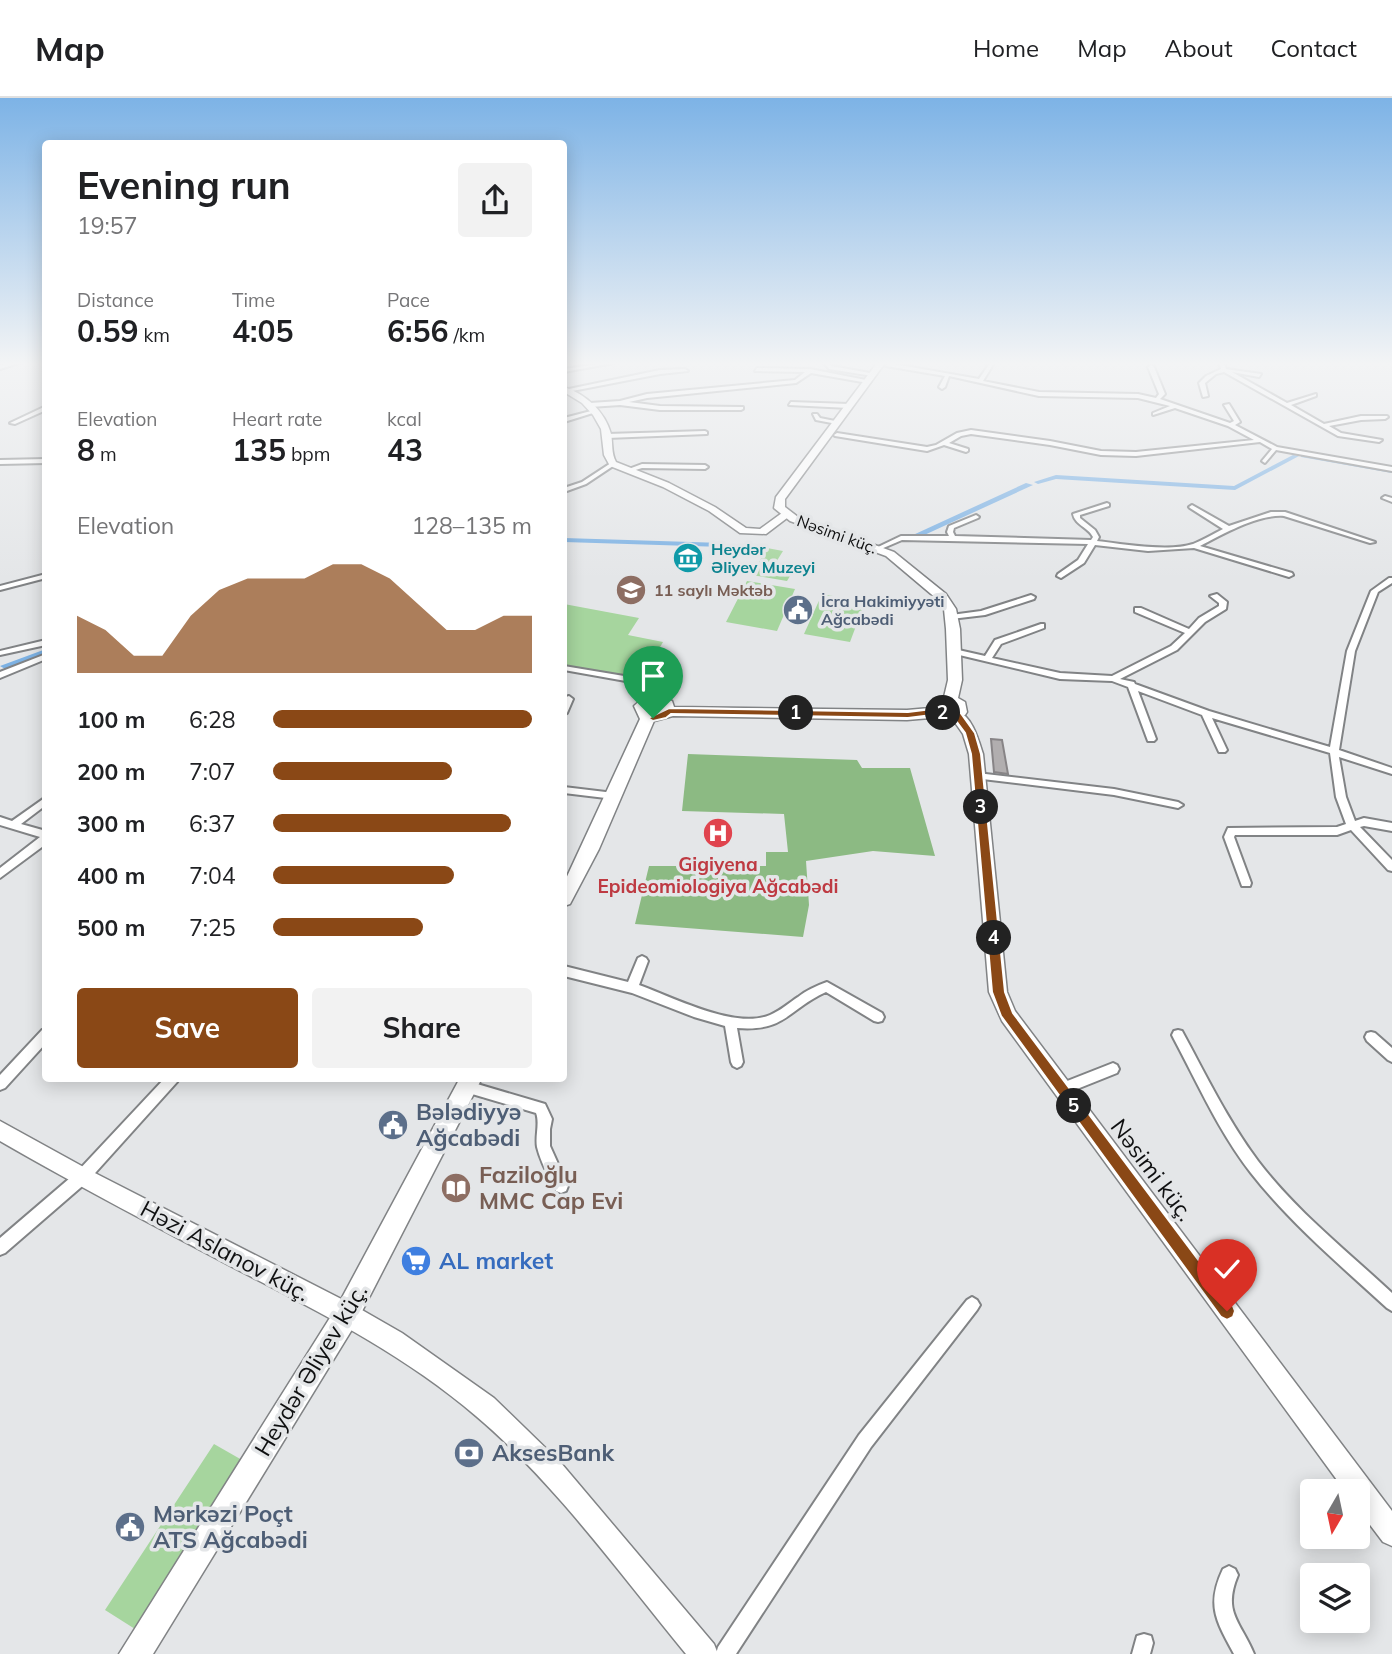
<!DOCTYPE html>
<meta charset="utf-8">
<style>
body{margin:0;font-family:Mulish,sans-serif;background:#f2f2f2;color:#202124;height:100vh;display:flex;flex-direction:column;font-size:26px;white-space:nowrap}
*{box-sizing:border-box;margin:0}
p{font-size:23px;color:#757577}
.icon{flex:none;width:38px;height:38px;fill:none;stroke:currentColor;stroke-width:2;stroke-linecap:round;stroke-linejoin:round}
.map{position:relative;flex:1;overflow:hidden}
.drawer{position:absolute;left:42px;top:42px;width:525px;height:942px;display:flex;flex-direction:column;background:#fff;border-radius:7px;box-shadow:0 4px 18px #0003}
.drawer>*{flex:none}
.needle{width:46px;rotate:189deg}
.controls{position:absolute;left:1300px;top:1381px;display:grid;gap:14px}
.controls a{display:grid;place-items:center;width:70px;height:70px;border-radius:7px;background:#fff;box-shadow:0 4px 18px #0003;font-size:35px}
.pin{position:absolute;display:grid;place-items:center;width:60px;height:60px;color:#fff;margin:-72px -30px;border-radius:50% 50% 50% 0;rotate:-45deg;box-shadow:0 0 7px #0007}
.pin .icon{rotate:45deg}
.km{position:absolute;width:35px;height:35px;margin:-18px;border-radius:50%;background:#222;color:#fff;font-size:19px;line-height:35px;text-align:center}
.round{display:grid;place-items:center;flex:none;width:74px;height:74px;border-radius:7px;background:#f2f2f2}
.headline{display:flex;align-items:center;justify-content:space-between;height:119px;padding:0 35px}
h1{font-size:38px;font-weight:700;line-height:52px}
.figures{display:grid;grid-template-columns:repeat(3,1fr);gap:10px;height:119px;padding:7px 35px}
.figures div{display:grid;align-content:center}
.figures b{font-size:30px;font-weight:700}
.figures small{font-size:19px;font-weight:400}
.figures p{font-size:19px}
.chart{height:196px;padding:14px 35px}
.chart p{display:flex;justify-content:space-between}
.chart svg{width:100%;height:126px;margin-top:7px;fill:#8a4816;opacity:.7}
.action{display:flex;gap:14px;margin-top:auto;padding:14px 35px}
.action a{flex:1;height:80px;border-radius:7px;background:#8a4816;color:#fff;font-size:28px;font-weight:700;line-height:80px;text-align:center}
.action a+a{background:#f2f2f2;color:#202124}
ul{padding:0 35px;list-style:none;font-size:23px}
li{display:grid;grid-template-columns:112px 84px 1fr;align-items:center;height:52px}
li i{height:18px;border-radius:9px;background:#8a4816}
header{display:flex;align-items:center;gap:42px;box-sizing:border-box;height:98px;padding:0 35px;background:#fff;border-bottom:2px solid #e0e0e0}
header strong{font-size:33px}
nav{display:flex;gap:38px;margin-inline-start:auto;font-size:24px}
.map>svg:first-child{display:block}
.green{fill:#a6d59e}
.forest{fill:#8cba83}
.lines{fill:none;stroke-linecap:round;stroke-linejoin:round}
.canal{fill:#7cb1e3;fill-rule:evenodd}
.building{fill:#b1aeaf;stroke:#878486;stroke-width:2}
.street-casing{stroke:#818385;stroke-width:4}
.secondary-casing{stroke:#818385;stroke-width:3}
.primary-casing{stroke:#818385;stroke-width:3}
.street{fill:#fff;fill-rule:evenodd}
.secondary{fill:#fff;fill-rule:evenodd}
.primary{fill:#fff;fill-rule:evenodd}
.route{fill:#8a4816;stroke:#fff;stroke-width:2}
.labels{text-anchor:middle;stroke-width:7;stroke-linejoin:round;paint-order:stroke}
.far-street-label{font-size:16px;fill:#0f1011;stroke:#e4e6e8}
.far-culture-label{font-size:16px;font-weight:bold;fill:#0d838f;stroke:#e4e6e8;text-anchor:start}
.far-education-label{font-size:16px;font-weight:bold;fill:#785e54;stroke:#e4e6e8;text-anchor:start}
.far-service-label{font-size:16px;font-weight:bold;fill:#4e5e75;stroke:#e4e6e8;text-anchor:start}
.health-label{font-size:19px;font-weight:bold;fill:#be3a42;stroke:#e4e6e8}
.near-service-label{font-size:23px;font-weight:bold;fill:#4e5e75;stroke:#e4e6e8;text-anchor:start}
.near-street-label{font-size:23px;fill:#0f1011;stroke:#e4e6e8}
.near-education-label{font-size:23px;font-weight:bold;fill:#785e54;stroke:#e4e6e8;text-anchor:start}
.near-shop-label{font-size:23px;font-weight:bold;fill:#366cbe;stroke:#e4e6e8;text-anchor:start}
</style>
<header>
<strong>Map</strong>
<nav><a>Home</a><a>Map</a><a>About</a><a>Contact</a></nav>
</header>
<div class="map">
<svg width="1392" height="1556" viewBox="0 0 1392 1556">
<rect width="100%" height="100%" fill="#e4e6e8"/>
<path class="green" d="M767 450 783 453 773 469 793 473 787 483 752 477Z
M747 483 795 491 777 533 726 524Z
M822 496 865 504 850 544 804 536Z
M564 506 639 520 628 537 663 544 642 581 564 567Z
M214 1346 242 1362 135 1531 105 1512Z"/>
<path class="forest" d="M688 656 857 662 862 670H910L935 758 873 753 806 763 809 807 803 839 635 826 649 768H766V754H788L784 716 682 713Z"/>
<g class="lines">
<path class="canal" d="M1303 356 1392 371V375L1301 359V357Z
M1293 357 1299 358 1235 392 1056 381 1038 386 1034 384 1056 377 1234 388Z
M1026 385 1033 387 920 439 913 437Z
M564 440 723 445 727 447 723 449 564 444Z
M46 551V557L5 571 0 568Z"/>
</g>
<path class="building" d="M991 641 1002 642 1008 676 994 674Z"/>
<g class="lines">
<g class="street-casing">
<path id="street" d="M12 265H19L0 271V267Z
M604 265H613L564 274V271Z
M824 265H829L831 268 876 276 873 278 829 271Z
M888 265 979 281 990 265H994L983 283 1039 294 1138 296 1156 300 1159 296 1148 269 1151 267 1154 269 1165 296 1160 301 1230 325 1234 323 1224 307 1229 306 1240 324 1235 327 1277 349 1392 369V373L1276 352 1265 365 1262 363 1272 351 1260 344 1136 358 1101 357 1050 347 971 336 961 338 949 345 968 351V353L966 354 944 347 927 353 835 338 834 337 837 335 927 349 936 347 957 335 971 332 1050 343 1101 353 1136 354 1254 342 1228 328 1175 310 1153 317V315L1170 308 1138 300 1039 298 949 278 945 289 942 291 939 289 945 278 886 268Z
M1219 265H1224L1226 271 1261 276 1259 279 1232 274 1287 305 1316 296V298L1291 307 1324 326 1361 318H1387L1388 319 1385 321 1361 322 1329 328 1341 335 1382 342 1379 344 1338 338 1224 274 1216 276 1205 285 1208 298 1203 299 1199 285 1206 278 1221 271Z
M757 270 810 271 871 283 868 285 811 275 796 285 647 300 629 304 660 308 743 309V311L741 312H660L620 307 590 309 587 307 590 305 620 303 647 296 795 282 805 274 755 273Z
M660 272 685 271 688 273 660 276 567 294 564 292Z
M791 304 849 306 852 308 849 310 789 307Z
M46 308V312L15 326 10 325Z
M591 313 596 314 564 324V320Z
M813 316H817L820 320 840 324 837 326 816 322Z
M705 333 707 334V336L607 340 604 338 607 336Z
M46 361V365L0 366V362Z
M611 365 616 366 586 386 564 394V390L582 384Z
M642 366 705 367 708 369 705 371 642 370 629 374 626 372Z
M1385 398 1392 400V404L1382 400Z
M1107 405 1109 406V408L1080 417V420L1095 432 1099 439 1097 443C1122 446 1169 454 1193 446 1203 442 1213 436 1223 431L1190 410 1189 409 1192 407 1229 428 1271 414H1285L1375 444 1370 445 1284 418C1258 416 1223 436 1200 448L1292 475 1293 477 1289 479 1194 450 1148 453 1095 447 1084 465 1061 480 1057 478 1058 476 1078 462 1088 446 902 442 881 451 876 450 901 438H949L947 434 949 428 976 417 979 419 978 420 954 430 953 434 955 438 1091 442 1093 439C1088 429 1075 427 1073 416Z
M46 476V480L0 492V488Z
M1389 480H1392V485L1378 494 1355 553 1339 652 1392 670V676L1339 659 1346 699 1355 723 1364 720 1392 725V733L1364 728 1360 729 1392 762V773L1388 772 1351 732 1337 737H1235L1234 739 1251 785 1250 788H1242L1224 739 1228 730 1337 729 1346 726 1336 699 1330 655 1212 620 1227 652 1225 654H1219L1202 617 1138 593 1156 641 1154 643H1148L1128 589 1112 583 1060 581 951 555 950 553 954 551 985 558 995 542 1041 526H1044V530L1001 546 992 560 1060 575 1112 578 1171 548 1185 535 1135 514V510H1141L1189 531 1199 520 1219 508V505L1210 498 1217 496 1227 504 1226 511 1205 524 1177 552 1120 581 1134 584 1135 586 1209 613 1330 649 1347 553 1371 493Z
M1031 497 1035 499 1034 501 985 517 951 521 947 519 951 517 981 513Z
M46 542V547L0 557V553Z
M46 556V561L0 580V574Z
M564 568 642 581 651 586 657 602 656 604H650L644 589 637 585 564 572Z
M569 598 573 601 567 615 564 616V604L566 599Z
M977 675 1114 691 1178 704 1183 707 1178 710 1114 697 974 680 972 678Z
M564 689 614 695 619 698 614 701 564 695Z
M46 699V707L21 726 46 733V746L0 780V770L40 739 0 727V719L12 723Z
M642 858 646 860 648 863 639 887C673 899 735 932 770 917 780 913 789 905 798 899 807 892 816 888 827 884L882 915 884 919 882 923 878 924 874 923 826 894C788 911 786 934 737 930L743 964 741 968 737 970 733 968 731 964 725 928 694 919 632 895 564 878V868L628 884 638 860Z
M46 931V945L5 990 0 992V977L42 932Z
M1178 932 1182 933C1206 977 1228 1023 1258 1063 1296 1113 1346 1152 1392 1195V1213L1387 1210C1340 1167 1290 1125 1251 1075 1219 1034 1198 986 1174 941L1172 937 1174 933Z
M1371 934 1375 935 1392 950V964L1388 962 1367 943 1365 939 1367 935Z
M1113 965 1117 967 1119 971 1117 975 1062 997 1057 995 1056 991 1057 987Z
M165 980H179L177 984 87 1084 5 1155 0 1157V1140L77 1074Z
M467 983 545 1006 552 1021 550 1031V1048L568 1088 566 1093 561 1095 556 1093C549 1079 541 1065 537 1049 535 1038 540 1025 536 1015L462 993 461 989 462 985Z
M972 1199 977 1202 980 1207 977 1212 871 1349 736 1556H716L718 1549 859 1337 967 1202Z
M1229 1468 1235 1471 1238 1477C1222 1515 1241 1524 1254 1556H1234C1216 1523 1206 1507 1223 1471Z
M1144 1536 1151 1538 1153 1545 1150 1556H1132L1137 1538Z"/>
</g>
<g class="secondary-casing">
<path id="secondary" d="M564 289C585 296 605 313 611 336 613 346 611 355 616 364L669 385 715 409 746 430 760 431 782 415 791 417 766 436 740 435 709 413 663 389 610 368 604 357 601 331 593 317 582 305 564 294Z
M956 612C972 618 978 640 983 656L1007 894 1015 913 1392 1413V1448L1383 1444 1358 1411V1393H1345L1002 923 989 894 969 656 963 636 949 616Z
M0 1023 89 1072 355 1208 402 1235 494 1300 561 1365 714 1546 718 1556H686C621 1477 554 1384 476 1318 406 1258 324 1216 242 1174 161 1131 79 1089 0 1043Z"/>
</g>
<g class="primary-casing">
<path id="primary" d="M877 265H885L785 401V409L798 419 894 454 946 496 956 511 960 531 962 582 958 600 965 604 967 614 965 617 907 622 673 618 654 623 599 751 570 806 564 808V785L640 621 634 608C646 596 657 598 672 603L674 609 907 612 930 610 935 601 944 599 948 582 946 531 944 511 937 501 886 458 790 423 774 410 776 399ZM654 607 660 609V613H650L649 610ZM946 607H948L953 610 948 611Z
M460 980H482L356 1225 153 1556H119L338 1207Z"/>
</g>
<use href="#street" class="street"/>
<use href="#secondary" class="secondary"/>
<use href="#primary" class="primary"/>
</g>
<linearGradient id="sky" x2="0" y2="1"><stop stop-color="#7db3e6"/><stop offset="0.55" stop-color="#f3f4f5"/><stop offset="1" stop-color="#f3f4f5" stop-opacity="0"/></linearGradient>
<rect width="1392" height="482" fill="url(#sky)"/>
<path class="route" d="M669 610 908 614 940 610 960 614 975 635 981 656 1005 894 1013 915 1233 1208 1235 1213 1233 1219 1227 1222 1221 1219 1001 918 992 894 971 656 965 635 953 619 940 616 908 620 671 616 666 620 653 623 648 620Z"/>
<defs>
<g id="museum-disc" transform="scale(1.575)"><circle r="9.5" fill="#0f9aa8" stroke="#e4e6e8"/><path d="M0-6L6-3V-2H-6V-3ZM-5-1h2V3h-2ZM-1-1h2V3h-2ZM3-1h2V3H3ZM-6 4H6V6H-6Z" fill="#fff"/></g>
<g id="school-disc" transform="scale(1.575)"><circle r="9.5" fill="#8d6e63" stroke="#e4e6e8"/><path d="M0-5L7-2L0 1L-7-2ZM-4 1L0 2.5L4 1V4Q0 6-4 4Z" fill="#fff"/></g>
<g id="civic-disc" transform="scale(1.575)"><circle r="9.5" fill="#5c6f8a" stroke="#e4e6e8"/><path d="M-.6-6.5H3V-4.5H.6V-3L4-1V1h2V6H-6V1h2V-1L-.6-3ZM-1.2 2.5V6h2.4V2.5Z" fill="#fff"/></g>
<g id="hospital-disc" transform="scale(1.575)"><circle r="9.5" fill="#e0444e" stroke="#e4e6e8"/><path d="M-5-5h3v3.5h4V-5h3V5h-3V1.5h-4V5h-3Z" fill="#fff"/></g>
<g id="library-disc" transform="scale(1.575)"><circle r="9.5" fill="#8d6e63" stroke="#e4e6e8"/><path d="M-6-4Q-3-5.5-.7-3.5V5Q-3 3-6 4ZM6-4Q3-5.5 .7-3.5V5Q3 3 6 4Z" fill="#fff"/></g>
<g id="supermarket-disc" transform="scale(1.575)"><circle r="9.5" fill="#3f7fe0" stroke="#e4e6e8"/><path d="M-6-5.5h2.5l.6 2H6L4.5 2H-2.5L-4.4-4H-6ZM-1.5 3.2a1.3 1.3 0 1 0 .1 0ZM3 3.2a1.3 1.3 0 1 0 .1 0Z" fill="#fff"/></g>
<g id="bank-disc" transform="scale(1.575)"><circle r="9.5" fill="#5c6f8a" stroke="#e4e6e8"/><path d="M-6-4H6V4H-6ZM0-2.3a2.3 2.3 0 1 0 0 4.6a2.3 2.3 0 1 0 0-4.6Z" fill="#fff"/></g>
</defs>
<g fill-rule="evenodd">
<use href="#museum-disc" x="688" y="460"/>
<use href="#school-disc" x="631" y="492"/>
<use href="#civic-disc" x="798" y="512"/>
<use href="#hospital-disc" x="718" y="735"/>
<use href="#civic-disc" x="393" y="1027"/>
<use href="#library-disc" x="456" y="1090"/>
<use href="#supermarket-disc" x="416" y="1163"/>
<use href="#bank-disc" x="469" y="1355"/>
<use href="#civic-disc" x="130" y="1429"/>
</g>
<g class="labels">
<g class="far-street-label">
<text transform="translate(837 436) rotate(20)" y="6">Nəsimi küç.</text>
</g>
<g class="far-culture-label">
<text x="711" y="457">Heydər<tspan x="711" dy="18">Əliyev Muzeyi</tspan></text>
</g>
<g class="far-education-label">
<text x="654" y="498">11 saylı Məktəb</text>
</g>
<g class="far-service-label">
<text x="821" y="509">İcra Hakimiyyəti<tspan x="821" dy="18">Ağcabədi</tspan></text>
</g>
<g class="health-label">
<text x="718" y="773">Gigiyena<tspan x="718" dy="22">Epideomiologiya Ağcabədi</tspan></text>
</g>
<g class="near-service-label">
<text x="416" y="1022">Bələdiyyə<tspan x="416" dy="26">Ağcabədi</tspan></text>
<text x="492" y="1363">AksesBank</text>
<text x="153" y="1424">Mərkəzi Poçt<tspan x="153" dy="26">ATS Ağcabədi</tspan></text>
</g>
<g class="near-street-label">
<text transform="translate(1152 1072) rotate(53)" y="8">Nəsimi küç.</text>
<text transform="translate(225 1153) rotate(28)" y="8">Həzi Aslanov küç.</text>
<text transform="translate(311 1272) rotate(-59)" y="8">Heydər Əliyev küç.</text>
</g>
<g class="near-education-label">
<text x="479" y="1085">Faziloğlu<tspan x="479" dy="26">MMC Cap Evi</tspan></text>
</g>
<g class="near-shop-label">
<text x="439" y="1171">AL market</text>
</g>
</g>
</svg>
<div class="controls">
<a><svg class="needle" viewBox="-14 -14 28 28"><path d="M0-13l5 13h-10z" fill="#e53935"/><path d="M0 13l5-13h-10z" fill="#757577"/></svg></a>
<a><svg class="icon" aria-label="layers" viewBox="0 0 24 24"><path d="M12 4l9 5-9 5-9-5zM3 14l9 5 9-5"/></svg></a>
</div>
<div class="pin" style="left:653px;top:620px;background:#1e9e55"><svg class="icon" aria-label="arrive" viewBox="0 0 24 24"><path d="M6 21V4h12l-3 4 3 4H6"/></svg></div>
<div class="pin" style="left:1227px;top:1213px;background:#d93025"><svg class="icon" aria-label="check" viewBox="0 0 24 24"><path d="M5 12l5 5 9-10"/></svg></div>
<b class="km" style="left:796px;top:615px">1</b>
<b class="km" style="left:943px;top:615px">2</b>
<b class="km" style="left:981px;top:709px">3</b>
<b class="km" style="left:994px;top:840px">4</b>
<b class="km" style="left:1074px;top:1008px">5</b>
<section class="drawer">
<div class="headline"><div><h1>Evening run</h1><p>19:57</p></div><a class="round"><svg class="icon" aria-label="share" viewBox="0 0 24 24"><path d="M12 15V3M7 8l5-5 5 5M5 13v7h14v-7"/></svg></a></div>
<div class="figures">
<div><p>Distance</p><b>0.59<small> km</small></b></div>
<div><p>Time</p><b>4:05</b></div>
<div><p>Pace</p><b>6:56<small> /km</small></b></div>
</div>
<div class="figures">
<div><p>Elevation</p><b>8<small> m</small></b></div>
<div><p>Heart rate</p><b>135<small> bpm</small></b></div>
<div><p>kcal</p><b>43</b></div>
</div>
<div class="chart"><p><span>Elevation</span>128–135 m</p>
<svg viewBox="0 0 160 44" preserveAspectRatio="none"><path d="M0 44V24L10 29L20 38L30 38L40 24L50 15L60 11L70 11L80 11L90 6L100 6L110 11L120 20L130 29L140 29L150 24L160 24V44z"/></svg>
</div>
<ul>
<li><b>100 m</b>6:28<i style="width:100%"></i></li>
<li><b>200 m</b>7:07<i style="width:69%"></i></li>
<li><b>300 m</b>6:37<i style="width:92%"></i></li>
<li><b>400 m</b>7:04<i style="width:70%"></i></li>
<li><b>500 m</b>7:25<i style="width:58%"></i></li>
</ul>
<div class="action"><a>Save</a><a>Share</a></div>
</section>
</div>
